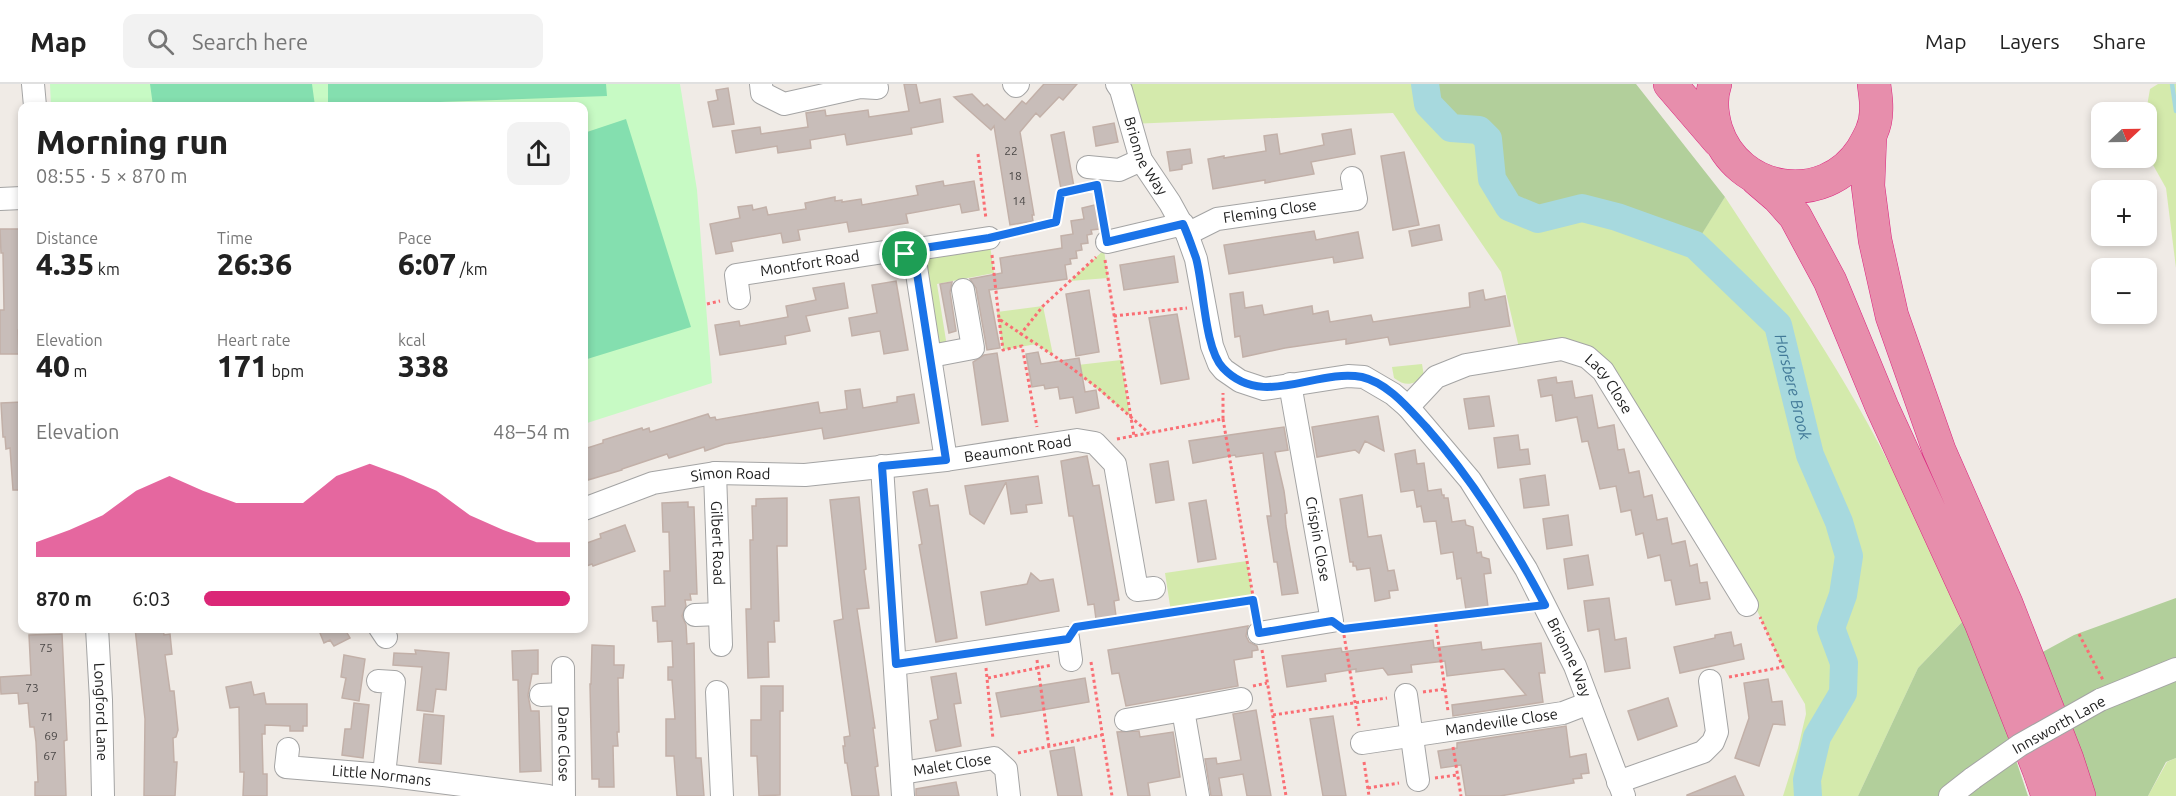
<!DOCTYPE html>
<meta charset="utf-8">
<style>
body{margin:0;font-family:Ubuntu,sans-serif;background:#f2f2f2;color:#222;height:100vh;display:flex;flex-direction:column;font-size:22px;white-space:nowrap}
*{box-sizing:border-box;margin:0}
p{font-size:20px;color:#767676}
.icon{flex:none;width:33px;height:33px;fill:none;stroke:currentColor;stroke-width:2;stroke-linecap:round;stroke-linejoin:round}
.map{position:relative;flex:1;overflow:hidden}
.details{position:absolute;left:18px;top:18px;width:570px;height:531px;display:flex;flex-direction:column;background:#fff;border-radius:12px;box-shadow:0 3px 9px #0003}
.details>*{flex:none}
.needle{width:39px;rotate:68deg}
.buttons{position:absolute;left:2091px;top:18px;display:grid;gap:12px}
.buttons a{display:grid;place-items:center;width:66px;height:66px;border-radius:12px;background:#fff;box-shadow:0 3px 9px #0003;font-size:30px}
.pin{position:absolute;display:grid;place-items:center;width:51px;height:51px;color:#fff;margin:-26px;border:3px solid #fff;border-radius:50%;box-shadow:0 2px 6px #0007}
.round{display:grid;place-items:center;flex:none;width:63px;height:63px;border-radius:12px;background:#f2f2f2}
.headline{display:flex;align-items:center;justify-content:space-between;height:102px;padding:0 18px}
h1{font-size:33px;font-weight:800;line-height:45px}
.stats{display:grid;grid-template-columns:repeat(3,1fr);gap:9px;height:102px;padding:6px 18px}
.stats div{display:grid;align-content:center}
.stats b{font-size:30px;font-weight:800}
.stats small{font-size:16px;font-weight:400}
.stats p{font-size:16px}
.chart{height:168px;padding:12px 18px}
.chart p{display:flex;justify-content:space-between}
.chart svg{width:100%;height:108px;margin-top:6px;fill:#db2777;opacity:.7}
ul{padding:0 18px;list-style:none;font-size:20px}
li{display:grid;grid-template-columns:96px 72px 1fr;align-items:center;height:45px}
li i{height:15px;border-radius:8px;background:#db2777}
header{display:flex;align-items:center;gap:36px;box-sizing:border-box;height:84px;padding:0 30px;background:#fff;border-bottom:2px solid #e0e0e0}
header strong{font-size:28px}
nav{display:flex;gap:33px;margin-inline-start:auto;font-size:21px}
.search{width:420px;height:54px;background:#f2f2f2;display:flex;align-items:center;gap:15px;box-sizing:border-box;padding:0 21px;border-radius:12px;color:#767676;font-size:22px}
.map>svg:first-child{display:block}
.grass{fill:#d4eaac}
.forest{fill:#b2cf9b}
.park{fill:#c7fac4}
.pitch{fill:#84dfaf}
.lines{fill:none;stroke-linecap:round;stroke-linejoin:round}
.stream{stroke:#a7d9de;stroke-width:4.5}
.river{stroke:#a7d9de;stroke-width:28}
.building{fill:#c8bdb9;stroke:#c2b0a8;stroke-width:1.5}
.minor-casing{stroke:#a4a4a4;stroke-width:24}
.highway-casing{stroke:#db267f;stroke-width:34}
.path{stroke:#fa6e74;stroke-width:3;stroke-dasharray:3 3;stroke-linecap:butt}
.minor{stroke:#fff;stroke-width:22}
.highway{stroke:#e78eac;stroke-width:33}
.minor-bridge-casing{stroke:#a4a4a4;stroke-width:24;stroke-linecap:butt}
.minor-bridge{stroke:#fff;stroke-width:22}
.route-casing{stroke:#fff;stroke-width:12}
.route{stroke:#1a73e8;stroke-width:8}
.labels{text-anchor:middle;stroke-width:6;stroke-linejoin:round;paint-order:stroke}
.number-label{font-size:12px;fill:#4a4746}
.street-label{font-size:15px;fill:#202020;stroke:#fff}
.water-label{font-size:16px;font-style:italic;fill:#427a98;stroke:#fff}
</style>
<header>
<strong>Map</strong>
<div class="search"><svg class="icon" aria-label="search" viewBox="0 0 24 24"><circle cx="10" cy="10" r="6"/><path d="M15 15l6 6"/></svg>Search here</div>
<nav><a>Map</a><a>Layers</a><a>Share</a></nav>
</header>
<div class="map">
<svg width="2176" height="712" viewBox="0 0 2176 712">
<rect width="100%" height="100%" fill="#f0ebe6"/>
<path class="grass" d="M1117 0H1425L1428 20 1451 44 1479 46 1488 55 1492 95 1508 123 1537 135 1582 124 1617 133 1695 160 1725 113C1774 188 1825 262 1868 340 1903 404 1934 469 1964 536L1918 584 1858 712H1783L1798 664 1806 630 1805 620 1783 583 1755 522 1587 273 1521 272 1501 188 1393 29 1130 40Z
M2158 0H2176V184L2166 104 2148 72 2147 61 2146 28 2150 5Z
M989 154 994 189 937 200 948 269 931 272 916 183 924 164Z
M1104 166 1108 194 1070 197Z
M1043 222 1053 271 1036 260 1003 266 997 228Z
M1121 276 1130 332 1069 282Z
M1422 280 1424 292C1413 301 1406 303 1394 294L1392 283Z
M1247 477 1253 516 1171 528 1165 489Z
M2176 674V712H2148L2167 678Z"/>
<path class="forest" d="M1425 0H1636L1725 113 1695 161 1617 133 1582 124 1538 135 1509 123 1492 95 1488 55 1479 46 1451 44 1428 20Z
M2176 514V674L2166 678 2148 712H2091L2039 570 2074 551Z
M1964 536 2006 646 2028 712H1858L1918 584Z"/>
<path class="park" d="M50 0H680L697 106 712 299 584 340V22H51Z"/>
<path class="pitch" d="M150 0H312L315 22H153Z
M328 0H606L607 12 328 22Z
M626 35 691 243 584 276V49Z"/>
<g class="lines">
<path class="stream" d="M2172 0 2176 27"/>
<path class="river" id="s1" d="M1425 0 1428 20 1451 44 1479 46 1488 55 1492 95 1509 123 1538 135 1582 124 1617 133 1695 161 1778 241 1810 371 1839 438 1849 472 1843 511 1831 544 1844 579 1843 609 1817 653 1807 696 1808 712"/>
</g>
<path class="building" d="M904 0H916L920 19 940 15 943 38 911 44 912 50 847 61 845 50 810 56 811 64 778 69 777 62 736 69 732 47 760 43 761 50 808 43 806 29 825 26 826 32 868 26 869 33 909 27Z
M1044 0H1077L1063 16 1059 13 1040 33 1036 29 1020 48 1034 131H1032L1033 137 1010 141 994 42 991 46 954 13 972 10 984 22 987 20 1005 36 1022 17 1026 20Z
M728 4 734 40 713 43 708 18 718 16 716 6Z
M1114 39 1118 58 1096 62 1093 43Z
M1351 45 1355 70 1311 78 1314 90 1265 99V96L1213 105 1208 75 1224 72V74L1266 67 1264 52 1277 50 1280 70 1324 61 1322 50Z
M1064 48 1074 103 1061 105 1051 51Z
M1190 65 1192 79 1182 81V85L1170 87 1167 68Z
M1404 68 1419 141 1393 146 1381 72Z
M943 97 944 102 974 97 979 126 962 129 960 120 906 130 908 139 849 148 847 138 798 146 800 156 783 159 781 149 731 158 733 167 716 170 710 140 740 134 738 123 752 121 753 126 766 123 768 131 806 125 805 119 835 113V117L842 116V118L861 115 862 121 918 111 916 102Z
M1095 121 1099 145 1091 146 1092 150 1087 151 1088 159 1081 160 1082 166 1076 167 1077 174 1070 175 1071 180 1065 181 1067 195 989 206 1000 264 987 266 976 204 970 195 1002 189 1000 174 1062 164 1061 152 1073 150 1071 137 1084 135 1082 124Z
M1439 141 1442 156 1412 162 1409 147Z
M0 145H20L22 184V246H18L19 270H0V226H4L3 169H1Z
M1314 147 1316 156 1358 148 1363 174 1334 179 1333 173 1229 190 1224 161Z
M1174 172 1178 198 1124 206 1120 181Z
M896 197 908 266 884 270 880 247 852 252 849 234 877 229 872 201Z
M952 198 950 208 956 247 949 249 940 200Z
M844 199 848 224 806 232 810 247 785 252 786 260 720 271 715 241 739 237 740 242 788 233 786 222 816 216 813 204Z
M1089 206 1099 268 1076 272 1066 210Z
M1483 206 1485 216 1505 212 1510 242 1390 261 1388 253 1346 260V255L1285 264 1243 273 1240 252 1235 253 1230 210 1243 208 1245 224 1262 221 1264 231 1312 222 1313 230 1328 227 1330 238 1371 231 1373 238 1470 223 1469 209Z
M1177 230 1189 295 1161 300 1149 234Z
M1038 268 1041 280 1079 274 1085 308 1096 306 1099 324 1076 329 1073 313 1060 315 1058 303 1045 305 1044 301 1032 303 1026 270Z
M997 269 1008 337 982 341 973 278 984 271Z
M1556 293 1557 299 1572 297 1575 314 1592 311 1598 344 1614 341 1618 366 1624 365 1629 389 1639 387 1644 413 1652 411 1657 436 1667 434 1672 460 1685 457 1690 482 1697 480 1700 499 1707 498 1710 515 1676 521 1671 496 1665 497 1660 471 1648 474 1643 449 1636 451 1631 426 1621 428 1616 402 1600 405 1588 357 1582 358 1577 333 1556 337 1552 311 1541 313 1538 296Z
M860 305 863 324 897 318V313L914 310 919 339 824 355 822 344 725 360 705 367 704 363 669 374 667 370 622 385V386L588 396 584 386V365L603 359V356L642 344 643 346 649 344 650 348 708 330 710 334 715 333 716 336 818 318 820 329 847 325 845 307Z
M1489 312 1494 342 1469 345 1464 315Z
M22 318V406H13L10 364 6 365 5 353H3L1 319Z
M1378 332 1384 367 1365 357 1359 369 1355 366 1317 373 1312 343Z
M1284 343 1288 366 1275 368 1284 407 1287 429 1285 430 1286 442 1298 509 1282 511 1277 478H1274L1267 432H1271L1263 369 1236 373 1235 371 1193 379 1189 357Z
M1518 351 1520 366 1528 365 1530 380 1498 384 1494 354Z
M1415 366 1417 380 1424 379 1428 407 1441 405 1442 411H1444V414H1448L1452 438 1465 436 1466 441 1473 443 1477 469 1481 468 1482 473 1489 475 1491 489 1484 490 1488 523 1466 526 1461 494 1457 495 1453 468 1441 470 1436 437 1424 438 1421 422 1417 423 1414 406 1401 408 1395 370Z
M1087 372 1093 402 1099 401 1119 516 1114 517 1116 532 1096 535 1094 520 1088 521 1073 432H1069L1061 377Z
M1168 377 1174 416 1156 419 1150 380Z
M1545 391 1549 421 1524 424 1520 395Z
M1038 392 1042 419 1026 421 1027 428 1011 430 1006 398 984 440 970 430 965 402Z
M927 405 930 422 938 421 957 554 936 558 919 461 922 460 913 408Z
M1362 411 1368 453 1381 451 1388 487 1394 486 1398 506 1389 507 1390 514 1375 517 1370 484 1357 486 1356 482H1353V478H1350L1340 415Z
M859 413 866 485 864 486 869 524 857 525 875 644H873L878 682 875 683 879 712H852L847 679H845L843 662H845L844 653 850 652 834 537 843 535 830 416Z
M787 414V462H777L779 537H774L775 558H768L769 593 748 594 746 525H751L750 456H753L752 422H756V415Z
M1206 416 1216 475 1198 478 1189 419Z
M688 418V423H694L697 510H690L691 516H685L686 522 682 532 686 541 687 560 694 559 696 674H701L704 712H677L674 672H666V635H675L672 596H668V583H673L672 557 658 558 657 537H653L652 523 665 522 664 487H670L669 448H663L662 419Z
M1568 431 1572 461 1547 465 1543 435Z
M625 441 635 467 593 482 592 480 584 483V460L601 454 600 450Z
M1588 471 1593 501 1568 505 1564 475Z
M1031 489 1040 497 1053 495 1059 527 986 541 981 508 1027 500Z
M1609 514 1615 556 1626 554 1630 584 1605 588 1599 545 1588 547 1584 517Z
M1248 542 1246 552 1249 558 1257 562 1258 566 1252 567V573L1234 576 1238 602 1126 622 1119 589 1112 590 1108 566Z
M135 544H163L164 551 170 550 172 570 165 571 170 607H174L178 646 176 653 173 654 174 678H177L175 712H144L145 635Z
M318 544H351L346 547 350 554 334 562 330 556 324 559Z
M1731 548 1734 562 1741 560 1744 575 1680 589 1674 563 1715 554V551Z
M62 550 67 656 64 657 66 712H35V698H38L36 658 34 643H30L28 619 19 620 18 609 1 610 0 593 31 591 29 551Z
M1433 556 1434 564 1481 558 1482 566 1541 559 1545 589H1539L1543 618 1453 632 1452 621 1526 611 1504 585 1447 592 1445 577 1411 581 1412 588 1388 591 1383 584 1356 588V585L1325 590 1326 597 1287 603 1282 572 1341 564 1342 568Z
M592 561 614 562V581H624L623 594H618L619 648H617L618 662H613L614 703H599V695H592L590 600H591Z
M415 566 449 569 446 606 436 605 433 628 417 626 422 583 393 581 394 569 416 570Z
M538 566V590H532L528 611 531 627H539L541 687 520 688 518 596H513L512 567Z
M344 571 365 575 359 617 342 614 346 594 341 593Z
M956 589 961 619 954 620 961 662 936 667 930 637 938 635 931 593Z
M1085 594 1089 618 1001 633 996 609Z
M1768 595 1772 618 1782 617 1785 641 1773 640 1759 682 1735 674 1749 634 1744 599Z
M251 598 254 611 264 609 266 620H307V642H303V647H290V642L265 641V650H262L263 690H267V712H243L244 688H240L239 623 230 624 226 603Z
M761 602H783V627H780V711L759 712 757 672H751V636H761Z
M1668 614 1677 642 1638 656 1628 627Z
M354 619 369 621 363 674 342 671 345 645H351Z
M1256 626 1271 712H1247L1243 690 1219 694 1222 712H1211L1205 675 1216 674 1217 680 1241 676 1233 630Z
M424 630 444 632 441 680 419 678Z
M1333 632 1340 675 1346 712H1323L1310 635Z
M1566 642 1570 673 1586 670 1589 689 1581 690 1582 694 1573 695 1574 699 1500 712H1466L1461 681 1441 684 1438 667 1457 664V659Z
M1139 647 1140 653 1173 648 1174 654 1180 693 1148 699 1150 712H1128L1117 648Z
M1074 663 1082 712H1058L1050 667Z
M1735 692 1744 712H1687V711Z
M956 698 959 712H916V705Z"/>
<g class="lines">
<g class="minor-casing">
<g id="minor">
<path d="M33 0 35 22"/>
<path d="M761 0 762 9 784 20 860 3 877 4"/>
<path d="M1014 0 1016 2 1018 0"/>
<path id="s2" d="M1117 0 1121 6 1141 76 1170 119 1187 150 1196 175 1212 262 1219 280 1224 286 1240 297 1264 305 1348 292 1364 293 1393 310 1408 323 1470 396 1526 485 1575 582 1624 712"/>
<path d="M1088 83 1119 86 1141 76"/>
<path d="M0 115 22 114"/>
<path id="s3" d="M1187 150 1217 135 1356 115 1352 94"/>
<path d="M1107 158 1183 140"/>
<path id="s4" d="M739 214 736 191 884 168 905 170"/>
<path d="M931 272 973 264 963 206"/>
<path id="s5" d="M1408 323 1436 293 1466 281 1562 265 1587 273 1603 287 1747 521"/>
<path d="M946 376 916 183 905 170 924 164 989 154"/>
<path d="M882 382 903 712"/>
<path id="s6" d="M715 389 721 561"/>
<path id="s7" d="M584 425 653 399 715 389 805 391 946 376 1077 356 1095 359 1115 380 1137 506 1154 504"/>
<path d="M695 531 720 530"/>
<path id="s8" d="M97 544 101 616 103 712"/>
<path d="M380 544 386 553"/>
<path d="M1259 549 1332 537 1290 300"/>
<path d="M896 580 1068 554 1071 576"/>
<path id="s9" d="M563 584 564 712"/>
<path d="M378 597 394 598 384 691"/>
<path d="M717 608 722 712"/>
<path d="M541 611 563 610"/>
<path d="M1406 611 1418 696"/>
<path d="M2100 616 2176 585"/>
<path d="M1183 626 1241 615"/>
<path d="M1126 636 1183 626 1198 712"/>
<path id="s10" d="M1362 659 1563 629 1589 619"/>
<path id="s11" d="M288 665 286 683 384 691 548 712"/>
<path id="s12" d="M902 689 994 674 1006 685 1009 712"/>
<path d="M1618 698 1703 668 1713 658 1717 648 1710 597"/>
<path d="M1950 712 1973 694"/>
</g>
</g>
<g class="highway-casing">
<path id="highway" d="M1670 0 1719 57
M1715 0C1710 14 1712 31 1716 45 1737 110 1824 124 1862 66 1869 54 1876 42 1876 28 1877 19 1875 9 1874 0
M1870 52 1868 102 1875 156 1892 232 1939 366 2006 519 2067 675 2079 712
M1757 95 1778 113 1795 132 1830 197 1882 323 1981 539 2039 686 2048 712"/>
</g>
<path class="path" d="M978 70 986 135
M1097 103 1104 140
M1005 150 1056 138 1061 109 1089 103
M992 171 999 235 1069 282 1099 305 1149 349
M1105 176 1134 352
M707 220 720 217
M1114 232 1187 224
M999 235 1003 266 1022 262 1037 343
M1020 251 1043 222 1096 173
M1223 335 1256 530
M1117 355 1223 335V309
M1435 534 1448 627
M1083 541 1253 516
M1348 545 1523 524
M2079 550 2103 596
M1344 551 1359 642
M1262 566 1286 712
M1037 576 1049 663
M1091 578 1112 712
M986 584 993 655
M1729 593 1783 583 1760 533
M988 594 1052 581
M1253 602 1267 599
M1423 608 1445 605
M1273 631 1387 614
M1453 663 1461 712
M1018 669 1102 651
M1364 678 1369 712
M1435 694 1457 691
M1368 704 1399 699"/>
<use href="#minor" class="minor"/>
<use href="#highway" class="highway"/>
<g class="minor-bridge-casing">
<path id="minor-bridge" d="M1973 694 2020 661 2100 616"/>
</g>
<use href="#minor-bridge" class="minor-bridge"/>
</g>
<g class="lines">
<g class="route-casing">
<path id="route" d="M1097 101 1107 158 1183 140C1188 151 1192 163 1196 174 1204 202 1204 264 1223 284 1263 326 1316 284 1362 293 1388 299 1409 325 1426 343 1474 397 1511 457 1545 521L1343 545 1332 537 1259 549 1253 516 1076 543 1068 555 896 580 882 382 946 376 916 183 905 170 924 164 989 154 1056 138 1061 109Z"/>
</g>
<use href="#route" class="route"/>
</g>
<g class="labels">
<g class="number-label">
<text x="1011" y="71">22</text>
<text x="1015" y="96">18</text>
<text x="1019" y="121">14</text>
<text x="46" y="568">75</text>
<text x="32" y="608">73</text>
<text x="47" y="637">71</text>
<text x="51" y="656">69</text>
<text x="50" y="676">67</text>
</g>
<g class="street-label">
<text dy="5" stroke="none"><textPath href="#s2" startOffset="78">Brionne Way</textPath></text>
<text dy="5" stroke="none"><textPath href="#s3" startOffset="87">Fleming Close</textPath></text>
<text dy="5" stroke="none"><textPath href="#s4" startOffset="98">Montfort Road</textPath></text>
<text dy="5" stroke="none"><textPath href="#s5" startOffset="232">Lacy Close</textPath></text>
<text dy="5" stroke="none"><textPath href="#s7" startOffset="441">Beaumont Road</textPath></text>
<text dy="5" stroke="none"><textPath href="#s7" startOffset="152">Simon Road</textPath></text>
<text transform="translate(1318 455) rotate(80)" y="5">Crispin Close</text>
<text dy="5" stroke="none"><textPath href="#s6" startOffset="70">Gilbert Road</textPath></text>
<text dy="5" stroke="none"><textPath href="#s2" startOffset="808">Brionne Way</textPath></text>
<text dy="5" stroke="none"><textPath href="#s8" startOffset="84">Longford Lane</textPath></text>
<text dy="5" stroke="none"><textPath href="#s10" startOffset="141">Mandeville Close</textPath></text>
<text transform="translate(2059 641) rotate(-29)" y="5">Innsworth Lane</text>
<text dy="5" stroke="none"><textPath href="#s9" startOffset="76">Dane Close</textPath></text>
<text dy="5" stroke="none"><textPath href="#s12" startOffset="51">Malet Close</textPath></text>
<text dy="5" stroke="none"><textPath href="#s11" startOffset="114">Little Normans</textPath></text>
</g>
<g class="water-label">
<text dy="6" stroke="none"><textPath href="#s1" startOffset="542">Horsbere Brook</textPath></text>
</g>
</g>
</svg>
<div class="buttons">
<a><svg class="needle" viewBox="-14 -14 28 28"><path d="M0-13l5 13h-10z" fill="#e53935"/><path d="M0 13l5-13h-10z" fill="#767676"/></svg></a>
<a>+</a>
<a>−</a>
</div>
<div class="pin" style="left:905px;top:170px;background:#1e9e55"><svg class="icon" aria-label="arrive" viewBox="0 0 24 24"><path d="M6 21V4h12l-3 4 3 4H6"/></svg></div>
<section class="details">
<div class="headline"><div><h1>Morning run</h1><p>08:55 · 5 × 870 m</p></div><a class="round"><svg class="icon" aria-label="share" viewBox="0 0 24 24"><path d="M12 15V3M7 8l5-5 5 5M5 13v7h14v-7"/></svg></a></div>
<div class="stats">
<div><p>Distance</p><b>4.35<small> km</small></b></div>
<div><p>Time</p><b>26:36</b></div>
<div><p>Pace</p><b>6:07<small> /km</small></b></div>
</div>
<div class="stats">
<div><p>Elevation</p><b>40<small> m</small></b></div>
<div><p>Heart rate</p><b>171<small> bpm</small></b></div>
<div><p>kcal</p><b>338</b></div>
</div>
<div class="chart"><p><span>Elevation</span>48–54 m</p>
<svg viewBox="0 0 160 44" preserveAspectRatio="none"><path d="M0 44V38L10 33L20 27L30 17L40 11L50 17L60 22L70 22L80 22L90 11L100 6L110 11L120 17L130 27L140 33L150 38L160 38V44z"/></svg>
</div>
<ul>
<li><b>870 m</b>6:03<i style="width:100%"></i></li>
</ul>
</section>
</div>
